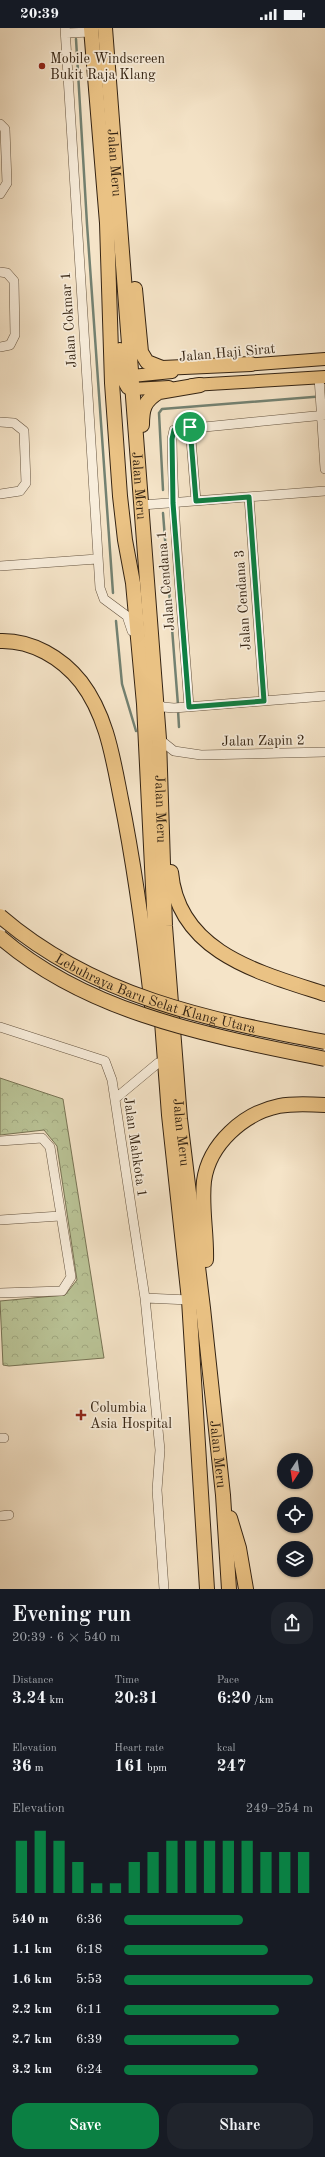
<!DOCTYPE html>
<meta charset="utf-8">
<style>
body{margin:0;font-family:"Old Standard TT",serif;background:#20242c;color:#f1f3f6;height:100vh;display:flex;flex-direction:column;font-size:15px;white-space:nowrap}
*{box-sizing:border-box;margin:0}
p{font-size:13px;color:#9ea1a6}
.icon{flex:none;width:22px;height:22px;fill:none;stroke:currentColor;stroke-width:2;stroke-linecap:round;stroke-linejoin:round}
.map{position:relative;height:1561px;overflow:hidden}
.sheet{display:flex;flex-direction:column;background:#171b24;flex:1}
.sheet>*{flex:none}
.needle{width:26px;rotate:192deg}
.buttons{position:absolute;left:277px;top:1425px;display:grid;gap:8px}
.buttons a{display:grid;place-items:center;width:36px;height:36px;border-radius:50%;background:#171b24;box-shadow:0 1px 3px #0004;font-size:20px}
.pin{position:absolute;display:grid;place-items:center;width:34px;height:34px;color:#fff;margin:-17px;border:2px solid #fff;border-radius:50%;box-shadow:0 1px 4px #0007}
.round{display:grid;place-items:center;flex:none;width:42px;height:42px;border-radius:16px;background:#20242c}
.overview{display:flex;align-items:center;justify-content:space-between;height:68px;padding:0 12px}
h1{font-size:22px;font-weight:700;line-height:30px}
.metrics{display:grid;grid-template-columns:repeat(3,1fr);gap:6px;height:68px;padding:4px 12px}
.metrics div{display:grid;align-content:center}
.metrics b{font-size:17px;font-weight:700}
.metrics small{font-size:11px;font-weight:400}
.metrics p{font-size:11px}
.chart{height:112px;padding:8px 12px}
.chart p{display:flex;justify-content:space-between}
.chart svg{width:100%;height:72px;margin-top:4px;stroke:#0b8043;stroke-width:6}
.action{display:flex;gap:8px;margin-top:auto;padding:8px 12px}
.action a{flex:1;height:46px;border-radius:16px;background:#0b8043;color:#fff;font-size:16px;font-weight:700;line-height:46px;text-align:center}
.action a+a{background:#20242c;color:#f1f3f6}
ul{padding:0 12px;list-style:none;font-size:13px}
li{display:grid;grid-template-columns:64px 48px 1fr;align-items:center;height:30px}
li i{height:10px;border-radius:5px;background:#0b8043}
.status{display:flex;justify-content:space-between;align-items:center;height:28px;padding:0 20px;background:#171b24;direction:ltr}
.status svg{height:11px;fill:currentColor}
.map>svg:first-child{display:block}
.park{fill:url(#park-crowns);stroke:#787455}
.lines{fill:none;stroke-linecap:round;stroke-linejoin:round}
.stream{stroke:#738171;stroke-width:2.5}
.minor-casing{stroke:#655440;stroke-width:10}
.major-casing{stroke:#352413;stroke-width:14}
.highway-casing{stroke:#352413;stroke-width:16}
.minor{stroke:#f8eddb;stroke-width:9}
.major{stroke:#eac284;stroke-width:12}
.highway{stroke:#eac284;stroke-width:14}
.highway-bridge-casing{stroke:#352413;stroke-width:16;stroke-linecap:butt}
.highway-bridge{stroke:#eac284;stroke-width:14}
.route-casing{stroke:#fff;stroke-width:8}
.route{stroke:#0b8043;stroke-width:5}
.poi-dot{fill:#8f2418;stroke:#f8eddb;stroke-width:1.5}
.labels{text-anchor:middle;stroke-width:3.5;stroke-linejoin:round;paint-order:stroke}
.poi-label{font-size:14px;fill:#352413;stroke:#f8eddb;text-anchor:start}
.street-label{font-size:14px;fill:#352413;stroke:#f8eddb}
</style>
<div class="status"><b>20:39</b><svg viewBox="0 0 49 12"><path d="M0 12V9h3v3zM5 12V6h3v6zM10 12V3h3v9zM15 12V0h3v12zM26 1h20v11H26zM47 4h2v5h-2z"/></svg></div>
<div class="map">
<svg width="325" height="1561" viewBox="0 0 325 1561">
<defs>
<pattern id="park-crowns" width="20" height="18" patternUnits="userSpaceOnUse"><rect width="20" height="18" fill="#bac497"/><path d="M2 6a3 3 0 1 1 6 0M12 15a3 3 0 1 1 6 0" fill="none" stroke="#a0a881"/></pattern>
</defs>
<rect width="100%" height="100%" fill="#f5e4c8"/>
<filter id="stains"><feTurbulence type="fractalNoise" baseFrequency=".005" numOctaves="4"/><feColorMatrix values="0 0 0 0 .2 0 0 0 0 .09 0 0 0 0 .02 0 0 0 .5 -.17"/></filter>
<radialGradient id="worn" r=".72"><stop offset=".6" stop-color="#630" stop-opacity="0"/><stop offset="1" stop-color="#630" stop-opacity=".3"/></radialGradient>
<path class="park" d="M0 1050 63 1071 104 1330 9 1338 3 1337 0 1273 65 1267 77 1252 57 1118 44 1102 0 1107Z"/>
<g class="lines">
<path class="stream" d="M76 11 87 196 113 565
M163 462 159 385 162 381 325 368
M163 485 178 677
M116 593 122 656 136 703
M178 682 179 699"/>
<g class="minor-casing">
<path id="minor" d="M65 0 100 560 104 571 127 588 132 603
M66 5 92 4
M0 96 5 101 7 155 0 166
M0 244 7 245 14 253 15 307 10 317 0 319
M319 349 325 441
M0 394 14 395 24 403 26 455 20 463 0 466
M190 399 196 473
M249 469 264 673
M142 477 325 463
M0 538 97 531
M156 675 163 679 174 680 325 668
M189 679C183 590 173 500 172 411L174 402 325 387
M159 711 174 723 201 727 325 724
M0 999 105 1033 112 1052 145 1270 150 1320 160 1422 157 1462 164 1561
M116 1070 158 1035
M0 1113 42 1110 50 1119 71 1249 62 1263 0 1265
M0 1192 60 1188
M145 1270 189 1272
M0 1410H4
M0 1488 9 1487"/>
</g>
<g class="major-casing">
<path id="major" d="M243 337 325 331
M132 348 172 344
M192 357 325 349
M133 361 169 359"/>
</g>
<g class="highway-casing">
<g id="highway">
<path d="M91 0 107 195 112 355 120 468 125 512 133 555 144 676 155 900 169 1087 189 1272 207 1561"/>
<path id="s1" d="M105 0 159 711 165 898 180 1091 203 1280 223 1467 229 1561"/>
<path d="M135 261 141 324 147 334 162 340 251 336"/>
<path d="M120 322 122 348 128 359 133 361"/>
<path d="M142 397C142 381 144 373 159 364L200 357"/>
<path d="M0 613C32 612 62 630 81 654 107 688 113 731 121 771 135 840 144 909 152 978"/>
<path d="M171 844C178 925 261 945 325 966"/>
<path d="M206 1232C207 1206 201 1179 204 1153 209 1116 244 1085 279 1078 294 1075 310 1076 325 1077"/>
<path d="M230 1490 239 1520 246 1561"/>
</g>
</g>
<use href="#minor" class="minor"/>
<use href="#major" class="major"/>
<use href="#highway" class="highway"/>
<g class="highway-bridge-casing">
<g id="highway-bridge">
<path id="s2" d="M0 888C94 969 207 991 325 1014"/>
<path d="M0 909C90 987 213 1008 325 1031"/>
</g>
</g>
<use href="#highway-bridge" class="highway-bridge"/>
</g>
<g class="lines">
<g class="route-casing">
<path id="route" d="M190 399 196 473 249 469 264 673 189 679 173 475 172 411 174 402Z"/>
</g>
<use href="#route" class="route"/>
</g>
<g class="poi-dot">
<circle cx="42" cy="38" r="4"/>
<path d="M79 1381h4v4h4v4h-4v4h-4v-4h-4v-4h4z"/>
</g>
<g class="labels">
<g class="poi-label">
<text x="50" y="35">Mobile Windscreen<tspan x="50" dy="16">Bukit Raja Klang</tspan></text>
<text x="90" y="1384">Columbia<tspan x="90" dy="16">Asia Hospital</tspan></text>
</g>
<g class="street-label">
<text dy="5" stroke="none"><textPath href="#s1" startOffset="135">Jalan Meru</textPath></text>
<text transform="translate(68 292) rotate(-94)" y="5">Jalan Cokmar 1</text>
<text transform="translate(227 324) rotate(-5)" y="5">Jalan Haji Sirat</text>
<text dy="5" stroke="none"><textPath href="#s1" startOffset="459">Jalan Meru</textPath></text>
<text transform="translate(165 553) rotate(-95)" y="5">Jalan Cendana 1</text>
<text transform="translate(242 572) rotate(-94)" y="5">Jalan Cendana 3</text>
<text transform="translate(263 712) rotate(-1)" y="5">Jalan Zapin 2</text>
<text dy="5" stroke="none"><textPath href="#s1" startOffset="783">Jalan Meru</textPath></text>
<text dy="5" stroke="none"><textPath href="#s2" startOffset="176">Lebuhraya Baru Selat Klang Utara</textPath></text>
<text dy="5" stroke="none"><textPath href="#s1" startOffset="1107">Jalan Meru</textPath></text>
<text transform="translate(136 1119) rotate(82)" y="5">Jalan Mahkota 1</text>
<text dy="5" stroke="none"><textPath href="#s1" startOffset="1431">Jalan Meru</textPath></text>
</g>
</g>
<rect width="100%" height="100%" filter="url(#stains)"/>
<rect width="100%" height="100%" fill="url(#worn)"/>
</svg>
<div class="buttons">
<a><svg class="needle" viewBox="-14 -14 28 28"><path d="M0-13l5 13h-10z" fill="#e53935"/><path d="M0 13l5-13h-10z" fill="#9ea1a6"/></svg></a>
<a><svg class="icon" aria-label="locate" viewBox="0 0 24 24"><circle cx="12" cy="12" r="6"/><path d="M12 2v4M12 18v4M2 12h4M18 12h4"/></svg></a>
<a><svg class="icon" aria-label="layers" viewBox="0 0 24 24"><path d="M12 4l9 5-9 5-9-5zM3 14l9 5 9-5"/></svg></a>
</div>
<div class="pin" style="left:190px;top:399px;background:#1e9e55"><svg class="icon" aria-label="arrive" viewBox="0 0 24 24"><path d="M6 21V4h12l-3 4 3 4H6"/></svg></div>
</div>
<section class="sheet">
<div class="overview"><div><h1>Evening run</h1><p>20:39 · 6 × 540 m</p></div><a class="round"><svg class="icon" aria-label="share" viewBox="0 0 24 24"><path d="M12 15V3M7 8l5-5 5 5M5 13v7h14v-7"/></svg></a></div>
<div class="metrics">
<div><p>Distance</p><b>3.24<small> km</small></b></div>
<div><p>Time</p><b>20:31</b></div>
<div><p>Pace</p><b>6:20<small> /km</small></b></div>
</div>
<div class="metrics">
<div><p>Elevation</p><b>36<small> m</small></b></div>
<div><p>Heart rate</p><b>161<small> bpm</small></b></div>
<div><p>kcal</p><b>247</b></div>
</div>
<div class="chart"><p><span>Elevation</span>249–254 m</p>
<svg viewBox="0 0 160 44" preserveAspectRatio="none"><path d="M5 44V12M15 44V6M25 44V12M35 44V25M45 44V38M55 44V38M65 44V25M75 44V19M85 44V12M95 44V12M105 44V12M115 44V12M125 44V12M135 44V19M145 44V19M155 44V19"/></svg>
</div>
<ul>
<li><b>540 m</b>6:36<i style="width:63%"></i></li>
<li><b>1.1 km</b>6:18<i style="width:76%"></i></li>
<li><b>1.6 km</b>5:53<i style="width:100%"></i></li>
<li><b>2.2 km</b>6:11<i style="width:82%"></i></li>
<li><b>2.7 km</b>6:39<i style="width:61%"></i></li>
<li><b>3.2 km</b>6:24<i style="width:71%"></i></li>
</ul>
<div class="action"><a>Save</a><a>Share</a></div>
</section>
